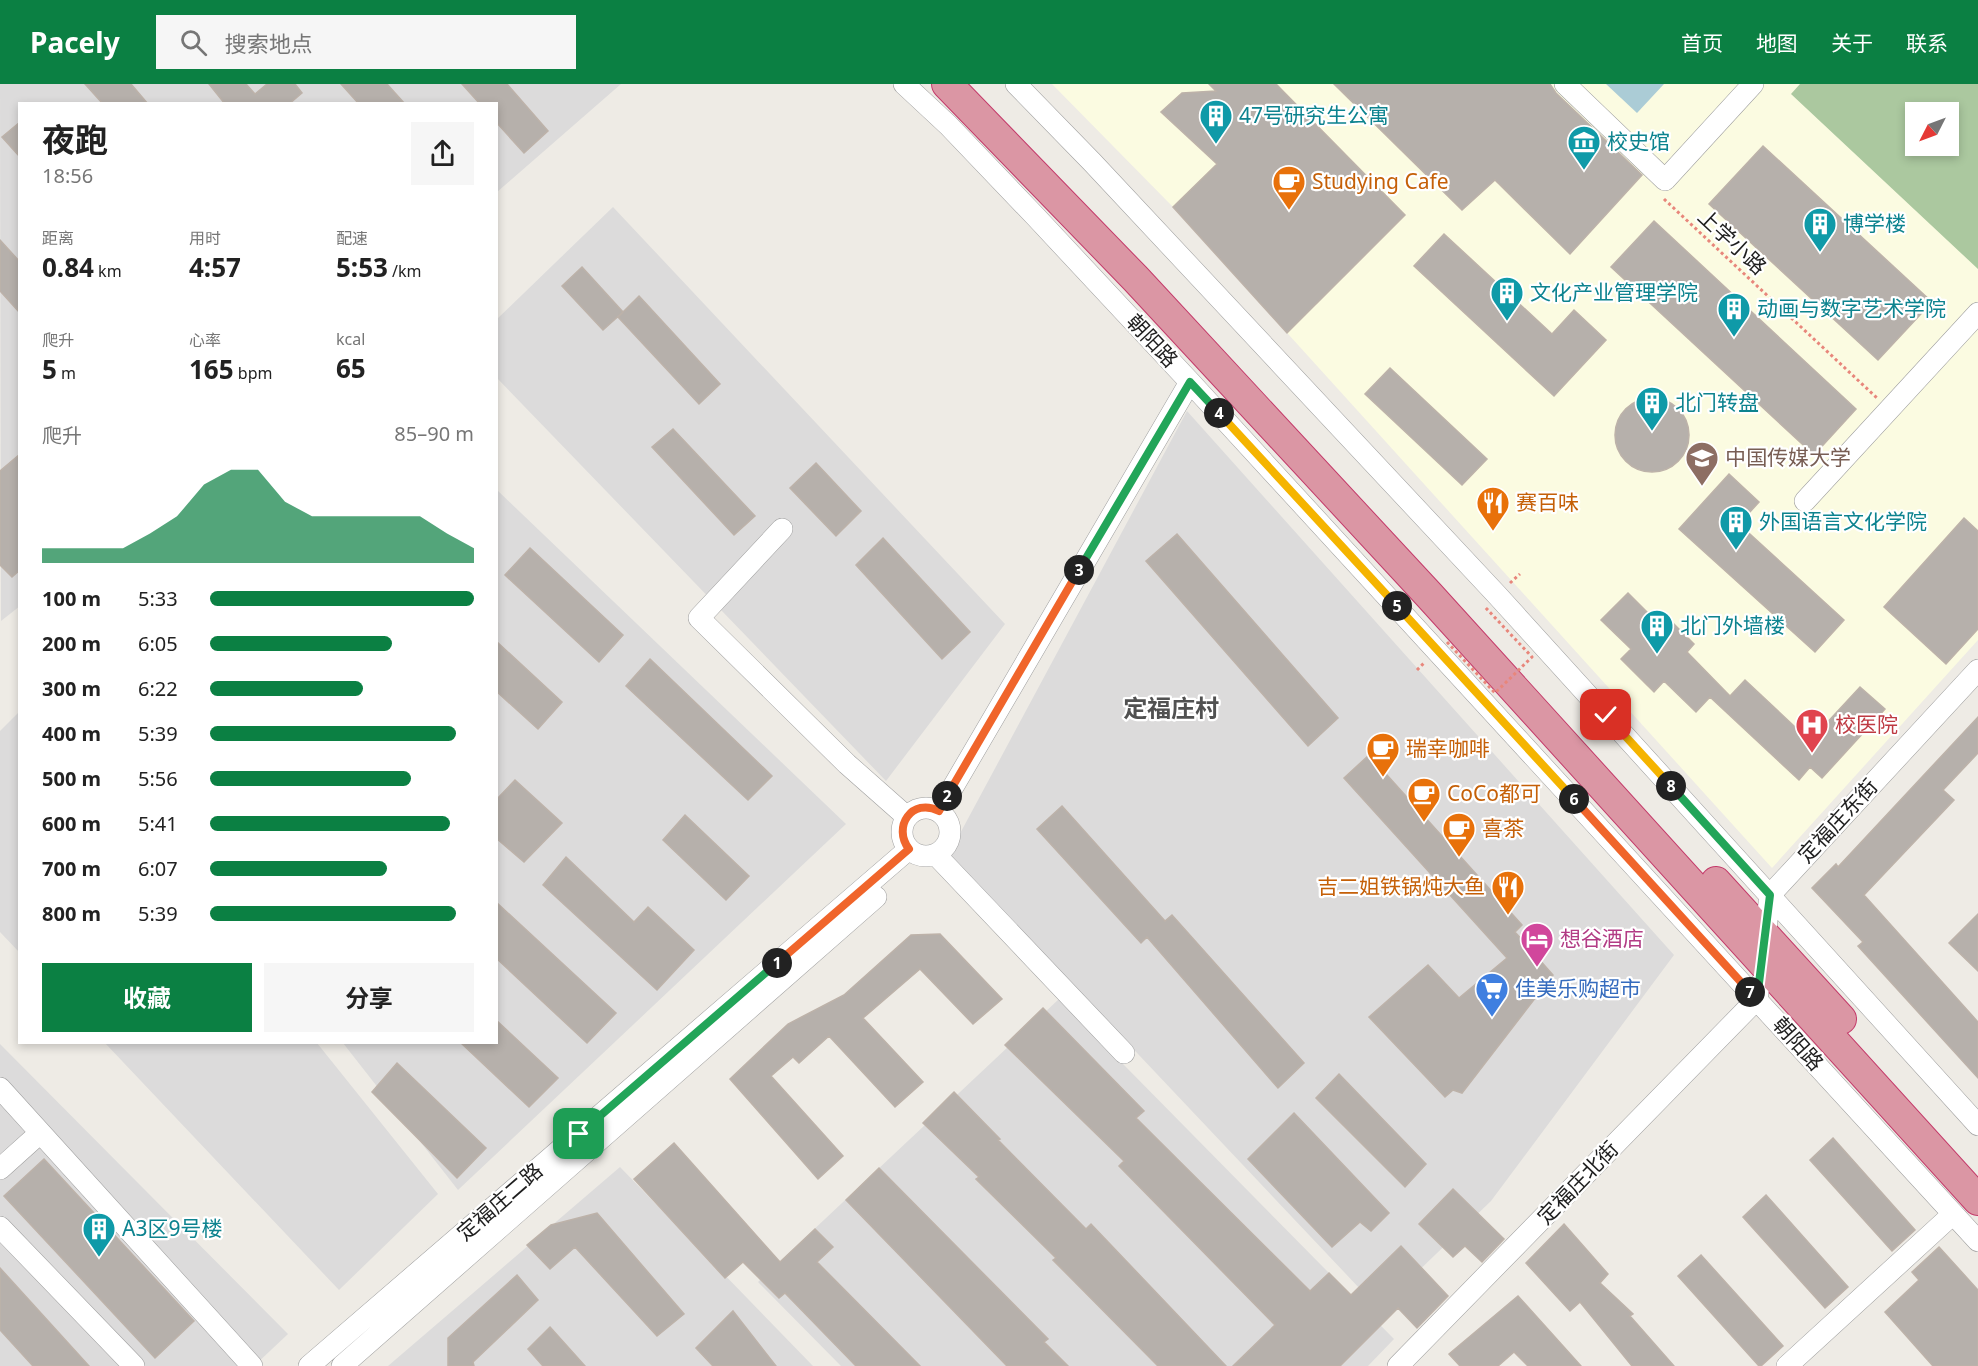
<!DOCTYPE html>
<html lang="zh">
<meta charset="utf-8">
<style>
body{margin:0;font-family:"Noto Sans","Noto Sans SC",sans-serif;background:#f6f6f6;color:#222;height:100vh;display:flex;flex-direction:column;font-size:22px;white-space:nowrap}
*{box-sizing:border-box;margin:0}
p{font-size:20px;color:#767676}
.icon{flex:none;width:33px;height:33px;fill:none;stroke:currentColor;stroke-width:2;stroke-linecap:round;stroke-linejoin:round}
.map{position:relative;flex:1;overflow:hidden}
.details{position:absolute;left:18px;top:18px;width:480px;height:942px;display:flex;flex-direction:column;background:#fff;border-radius:0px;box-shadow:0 3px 9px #0003}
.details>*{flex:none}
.needle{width:39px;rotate:228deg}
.tools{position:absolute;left:1905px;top:18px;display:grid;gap:12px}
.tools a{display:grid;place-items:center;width:54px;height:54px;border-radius:0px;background:#fff;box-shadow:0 3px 9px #0003;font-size:30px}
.pin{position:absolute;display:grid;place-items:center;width:51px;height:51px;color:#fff;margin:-26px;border-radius:12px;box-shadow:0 3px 9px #0006}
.km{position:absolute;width:30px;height:30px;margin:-15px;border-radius:50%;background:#222;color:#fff;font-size:16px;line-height:30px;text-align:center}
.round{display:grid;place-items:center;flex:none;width:63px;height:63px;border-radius:0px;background:#f6f6f6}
.headline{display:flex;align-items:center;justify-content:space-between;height:102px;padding:0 24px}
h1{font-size:33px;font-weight:700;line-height:45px}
.metrics{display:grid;grid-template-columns:repeat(3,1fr);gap:9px;height:102px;padding:6px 24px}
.metrics div{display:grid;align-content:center}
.metrics b{font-size:26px;font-weight:700}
.metrics small{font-size:16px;font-weight:400}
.metrics p{font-size:16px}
.chart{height:168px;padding:12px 24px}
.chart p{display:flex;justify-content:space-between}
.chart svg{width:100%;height:108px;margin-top:6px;fill:#0b8043;opacity:.7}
.button{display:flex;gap:12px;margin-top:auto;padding:12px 24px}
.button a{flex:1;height:69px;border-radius:0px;background:#0b8043;color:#fff;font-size:24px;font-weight:700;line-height:69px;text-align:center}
.button a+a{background:#f6f6f6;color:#222}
ul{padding:0 24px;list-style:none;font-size:20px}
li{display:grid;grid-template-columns:96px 72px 1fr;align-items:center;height:45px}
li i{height:15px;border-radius:8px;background:#0b8043}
header{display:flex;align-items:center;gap:36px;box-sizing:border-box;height:84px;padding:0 30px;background:#0b8043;color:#fff}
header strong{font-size:28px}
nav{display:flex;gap:33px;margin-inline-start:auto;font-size:21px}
.search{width:420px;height:54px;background:#f6f6f6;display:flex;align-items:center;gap:15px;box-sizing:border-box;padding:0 21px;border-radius:0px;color:#767676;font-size:22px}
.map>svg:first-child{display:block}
.residential{fill:#dcdbdb}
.education{fill:#fbfbe1;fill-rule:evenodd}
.forest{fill:#abc89f;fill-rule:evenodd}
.water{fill:#abccd6}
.building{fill:#b6b0ab;stroke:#bdb2a9;stroke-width:1.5}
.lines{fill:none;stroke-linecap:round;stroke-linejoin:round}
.minor-casing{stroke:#9f9f9f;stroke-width:22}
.highway-casing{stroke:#c43a6a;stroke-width:32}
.path{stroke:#e8867b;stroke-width:3;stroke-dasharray:3 3;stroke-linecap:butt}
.minor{stroke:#fff;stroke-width:21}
.highway{stroke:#db96a4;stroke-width:30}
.path-bridge{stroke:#e8867b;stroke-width:3;stroke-dasharray:3 3;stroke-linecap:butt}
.split-1-casing{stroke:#fff;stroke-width:12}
.split-2-casing{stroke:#fff;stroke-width:12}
.split-3-casing{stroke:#fff;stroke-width:12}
.split-4-casing{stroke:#fff;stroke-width:12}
.split-5-casing{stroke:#fff;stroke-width:12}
.split-6-casing{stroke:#fff;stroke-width:12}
.split-7-casing{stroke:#fff;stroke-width:12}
.split-8-casing{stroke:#fff;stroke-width:12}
.split-9-casing{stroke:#fff;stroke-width:12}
.split-1{stroke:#22a559;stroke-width:8}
.split-2{stroke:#f0652b;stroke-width:8}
.split-3{stroke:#f0652b;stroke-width:8}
.split-4{stroke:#22a559;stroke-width:8}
.split-5{stroke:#f5b400;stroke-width:8}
.split-6{stroke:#f5b400;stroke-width:8}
.split-7{stroke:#f0652b;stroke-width:8}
.split-8{stroke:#22a559;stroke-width:8}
.split-9{stroke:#f5b400;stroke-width:8}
.labels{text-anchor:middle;stroke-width:4.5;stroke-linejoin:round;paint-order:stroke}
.culture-label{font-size:21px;fill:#0d838f;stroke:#fff;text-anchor:start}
.food-label{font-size:21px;fill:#c56008;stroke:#fff;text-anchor:start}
.street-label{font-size:21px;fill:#1e1e1e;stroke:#fff}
.education-label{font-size:21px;fill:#785e54;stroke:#fff;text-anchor:start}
.health-label{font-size:21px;fill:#be3a42;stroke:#fff;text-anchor:start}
.hotel-label{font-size:21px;fill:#b23c85;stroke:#fff;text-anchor:start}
.shop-label{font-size:21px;fill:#366cbe;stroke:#fff;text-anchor:start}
.quarter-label{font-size:24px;font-weight:bold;fill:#515151;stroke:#fff}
</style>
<header>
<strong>Pacely</strong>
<div class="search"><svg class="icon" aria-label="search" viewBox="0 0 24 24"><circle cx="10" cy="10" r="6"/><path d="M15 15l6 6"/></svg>搜索地点</div>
<nav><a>首页</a><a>地图</a><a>关于</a><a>联系</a></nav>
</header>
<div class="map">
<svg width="1978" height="1282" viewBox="0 0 1978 1282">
<rect width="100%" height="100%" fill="#eeebe5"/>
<path class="residential" d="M0 0H621L497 108 496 20H20V522L1 537Z
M613 123 1005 540 886 697 497 294V235Z
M1187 327 1674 871 1491 1117 1379 1225 949 770Z
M497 406 846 740 458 1106 343 959 496 958Z
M19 628V868L0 848V647Z
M1059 915 1394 1255 1368 1282H841L758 1198Z
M105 959H317L438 1110 339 1206Z
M0 960 288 1250 254 1282H0Z
M620 1083 813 1282H388Z"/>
<path class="education" d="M1052 0H1978V556L1772 784 1173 123ZM1916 28H1948V62H1916Z"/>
<path class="forest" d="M1800 0H1978V185L1791 10ZM1916 28H1948V62H1916Z"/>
<path class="water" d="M1606 0H1664L1637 29Z"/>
<path class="building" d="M85 0H131L148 20H103Z
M209 0H246L255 10 267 0H295L302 9 289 20H225Z
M341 0H387L405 20H359Z
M462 0H507L548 47 524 69 496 38V20H480Z
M1209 0H1276L1405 131 1287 249 1173 123 1217 80 1161 28 1182 9 1216 7Z
M1334 0H1550L1556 9 1642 91 1570 170 1495 96 1462 126Z
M20 38V73L2 53Z
M1763 62 1932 218 1878 276 1709 120Z
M1654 137 1856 325 1814 371 1611 183Z
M1444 150 1552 250 1574 226 1606 256 1554 312 1414 182Z
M0 156 20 178V229L0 207Z
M582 183 623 228 603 246 562 202Z
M639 212 720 300 699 320 618 233Z
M1390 284 1487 375 1462 401 1365 310Z
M1615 351a37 37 0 1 1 74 0a37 37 0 1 1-74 0Z
M673 345 755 432 734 451 652 363Z
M20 370V486L12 493 0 481V387Z
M816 379 861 427 836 452 790 404Z
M1729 390 1759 418 1739 440 1844 536 1815 568 1679 445Z
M1964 434 1978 447V545L1946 580 1884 523Z
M1177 450 1338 634 1308 662 1146 477Z
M883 454 970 548 942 575 856 481Z
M530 464 623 551 599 578 505 491Z
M1628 509 1656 537 1663 529 1694 560 1687 568 1730 612 1745 596 1810 657 1860 603 1885 625 1822 694 1810 683 1799 696 1710 613 1696 628 1664 597 1654 608 1621 575 1631 565 1601 536Z
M496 557 562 618 538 645 496 607Z
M650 575 772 692 748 716 626 602Z
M1978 633V669L1943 706 1954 716 1864 811 1978 938V994L1858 862 1863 858 1812 804 1836 780 1838 783Z
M1369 671 1522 841 1515 848 1553 891 1462 1009 1453 1006 1445 1013 1369 933 1428 881 1459 914 1507 874 1344 694Z
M515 696 562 739 524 778 496 754V716Z
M1062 722 1165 837 1172 831 1304 979 1278 1004 1147 853 1141 859 1037 745Z
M685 731 749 792 726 816 663 756Z
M566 773 634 838 648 823 694 866 657 906 543 801Z
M496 818 616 929 587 959 496 874Z
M1978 830V887L1949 859Z
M940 850 1002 915 973 940 920 885 863 934 923 998 895 1023 829 952 799 979 793 973 771 992 843 1072 818 1095 730 995 788 940 844 911 911 851Z
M1043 924 1144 1027 1136 1034 1310 1207 1329 1189 1351 1211 1401 1162 1448 1212 1417 1244 1398 1224 1340 1282H1233L1275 1241 1119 1082 1124 1077 1005 961Z
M496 936 558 994 529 1023 460 958H496Z
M397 979 486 1064 457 1094 372 1008Z
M1339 990 1426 1080 1405 1103 1316 1014Z
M954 1008 1000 1055 998 1056 1086 1145 1091 1140 1226 1282H1158L1053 1176 1056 1174 976 1095 979 1093 923 1039Z
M1294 1029 1389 1129 1371 1147 1360 1138 1332 1163 1248 1075Z
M1833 1054 1915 1146 1892 1167 1810 1076Z
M674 1059 780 1178 815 1145 833 1163 817 1178 920 1282H856L785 1209 779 1214 743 1178 725 1194 634 1095Z
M44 1075 194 1237 155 1274 4 1112Z
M879 1084 1048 1255 1044 1258 1068 1282H1007L846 1116Z
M1453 1105 1504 1155 1482 1178 1465 1162 1453 1173 1419 1140Z
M1766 1111 1848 1203 1825 1224 1743 1133Z
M597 1129 684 1230 657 1252 575 1163 550 1185 527 1161 551 1141Z
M1564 1140 1608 1190 1600 1199 1633 1230 1630 1232 1674 1282H1632L1580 1218 1570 1227 1526 1179Z
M1939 1163 1978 1206V1282H1933L1885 1228 1919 1196 1912 1188Z
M1701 1171 1783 1262 1761 1282H1759L1678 1192Z
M0 1184 89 1282H33L0 1246Z
M517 1191 538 1216 473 1278 474 1282H448V1254Z
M1518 1212 1581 1282H1528L1514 1268 1498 1282H1460L1449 1270Z
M733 1227 776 1282H713L696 1264Z
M550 1243 585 1282H543L528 1265Z"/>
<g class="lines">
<g class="minor-casing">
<path id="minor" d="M904 0 948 41 1035 132 1190 298 1978 1157
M1016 0 1092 78 1497 511 1978 1041
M1565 0 1665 96 1753 0
M1805 417 1978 229
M782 445 699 534 847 680 907 733
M902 748a24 24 0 1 1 48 0a24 24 0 1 1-48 0Z
M939 727 1190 298
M936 771 1124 969
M1764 861 1770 811 1978 586
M0 1004 252 1282
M0 1085 40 1049
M0 1143 134 1282
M309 1282 909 765
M342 1282 876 813
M1398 1282 1757 915 1759 901
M1787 1282 1953 1130"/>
</g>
<g class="highway-casing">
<path id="highway" d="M947 0 1136 195 1429 511 1978 1116
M1716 798 1841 935"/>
</g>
<path class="path" d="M1664 115 1877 314
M1510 499 1520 490
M1417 586 1424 579"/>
<use href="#minor" class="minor"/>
<use href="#highway" class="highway"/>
<path class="path-bridge" d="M1447 558 1495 609 1532 573 1485 523"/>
</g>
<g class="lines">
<g class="split-1-casing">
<path id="split-1" d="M579 1050 777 879"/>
</g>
<g class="split-2-casing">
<path id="split-2" d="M777 879 909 765C892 743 912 713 939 727L947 712"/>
</g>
<g class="split-3-casing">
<path id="split-3" d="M947 712 1079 486"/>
</g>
<g class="split-4-casing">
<path id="split-4" d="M1079 486 1190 298 1219 329"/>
</g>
<g class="split-5-casing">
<path id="split-5" d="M1219 329 1397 522"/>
</g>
<g class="split-6-casing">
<path id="split-6" d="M1397 522 1574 715"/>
</g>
<g class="split-7-casing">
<path id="split-7" d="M1574 715 1750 908"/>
</g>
<g class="split-8-casing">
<path id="split-8" d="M1671 702 1770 811 1757 915 1750 908"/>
</g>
<g class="split-9-casing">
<path id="split-9" d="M1606 631 1671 702"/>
</g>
<use href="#split-1" class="split-1"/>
<use href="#split-2" class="split-2"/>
<use href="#split-3" class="split-3"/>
<use href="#split-4" class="split-4"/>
<use href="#split-5" class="split-5"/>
<use href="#split-6" class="split-6"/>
<use href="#split-7" class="split-7"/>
<use href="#split-8" class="split-8"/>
<use href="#split-9" class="split-9"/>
</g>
<defs>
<g id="building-pin" transform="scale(1.725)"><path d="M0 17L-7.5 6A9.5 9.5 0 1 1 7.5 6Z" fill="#0f9aa8" stroke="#fff"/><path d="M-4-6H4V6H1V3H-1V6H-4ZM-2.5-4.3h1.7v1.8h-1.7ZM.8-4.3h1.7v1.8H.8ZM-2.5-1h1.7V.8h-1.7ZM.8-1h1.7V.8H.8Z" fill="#fff"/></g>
<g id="museum-pin" transform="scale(1.725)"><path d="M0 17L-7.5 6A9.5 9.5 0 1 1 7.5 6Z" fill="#0f9aa8" stroke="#fff"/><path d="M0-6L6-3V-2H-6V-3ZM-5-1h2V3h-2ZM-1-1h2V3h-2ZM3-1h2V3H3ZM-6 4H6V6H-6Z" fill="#fff"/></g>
<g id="cafe-pin" transform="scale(1.725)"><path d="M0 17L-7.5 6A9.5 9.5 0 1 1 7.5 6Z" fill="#e8710a" stroke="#fff"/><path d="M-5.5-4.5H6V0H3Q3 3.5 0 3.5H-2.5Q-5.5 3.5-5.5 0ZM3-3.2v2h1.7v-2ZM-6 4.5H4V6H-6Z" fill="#fff"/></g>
<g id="university-pin" transform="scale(1.725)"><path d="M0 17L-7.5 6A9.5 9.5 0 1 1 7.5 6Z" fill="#8d6e63" stroke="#fff"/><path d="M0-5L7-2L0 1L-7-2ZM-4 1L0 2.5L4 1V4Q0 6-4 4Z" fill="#fff"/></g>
<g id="restaurant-pin" transform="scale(1.725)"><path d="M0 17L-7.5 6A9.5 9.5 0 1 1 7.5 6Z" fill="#e8710a" stroke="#fff"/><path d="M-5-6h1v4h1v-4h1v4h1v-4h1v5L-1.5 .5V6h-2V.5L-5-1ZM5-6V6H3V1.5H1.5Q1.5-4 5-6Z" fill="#fff"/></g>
<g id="hospital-pin" transform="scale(1.725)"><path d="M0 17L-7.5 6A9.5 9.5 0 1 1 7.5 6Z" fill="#e0444e" stroke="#fff"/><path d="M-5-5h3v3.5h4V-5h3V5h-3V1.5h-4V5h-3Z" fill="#fff"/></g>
<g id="hotel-pin" transform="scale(1.725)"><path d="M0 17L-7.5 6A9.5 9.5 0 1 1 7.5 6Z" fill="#d1479c" stroke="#fff"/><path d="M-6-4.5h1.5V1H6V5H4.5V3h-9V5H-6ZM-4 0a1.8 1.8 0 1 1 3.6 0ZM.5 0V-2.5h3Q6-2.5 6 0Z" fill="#fff"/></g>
<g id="supermarket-pin" transform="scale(1.725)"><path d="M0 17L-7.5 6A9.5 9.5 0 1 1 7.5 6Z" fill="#3f7fe0" stroke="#fff"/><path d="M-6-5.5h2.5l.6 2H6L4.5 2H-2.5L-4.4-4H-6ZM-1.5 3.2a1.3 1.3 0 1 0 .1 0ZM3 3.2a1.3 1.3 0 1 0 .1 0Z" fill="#fff"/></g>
</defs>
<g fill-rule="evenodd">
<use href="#building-pin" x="1216" y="32"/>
<use href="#museum-pin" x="1584" y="58"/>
<use href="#cafe-pin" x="1289" y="98"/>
<use href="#building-pin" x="1820" y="140"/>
<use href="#building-pin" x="1507" y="209"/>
<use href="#building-pin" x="1734" y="225"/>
<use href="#building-pin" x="1652" y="319"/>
<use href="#university-pin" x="1702" y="374"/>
<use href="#restaurant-pin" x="1493" y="419"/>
<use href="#building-pin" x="1736" y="438"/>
<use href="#building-pin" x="1657" y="542"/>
<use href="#hospital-pin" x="1812" y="641"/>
<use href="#cafe-pin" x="1383" y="665"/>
<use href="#cafe-pin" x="1424" y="710"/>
<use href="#cafe-pin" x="1459" y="745"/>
<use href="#restaurant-pin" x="1508" y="803"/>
<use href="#hotel-pin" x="1537" y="855"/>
<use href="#supermarket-pin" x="1492" y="905"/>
<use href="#building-pin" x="99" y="1145"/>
</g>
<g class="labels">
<g class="culture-label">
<text x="1239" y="39">47号研究生公寓</text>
<text x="1607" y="65">校史馆</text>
<text x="1843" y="147">博学楼</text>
<text x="1530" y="216">文化产业管理学院</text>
<text x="1757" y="232">动画与数字艺术学院</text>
<text x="1675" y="326">北门转盘</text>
<text x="1759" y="445">外国语言文化学院</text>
<text x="1680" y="549">北门外墙楼</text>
<text x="122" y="1152">A3区9号楼</text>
</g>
<g class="food-label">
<text x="1312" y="105">Studying Cafe</text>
<text x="1516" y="426">赛百味</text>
<text x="1406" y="672">瑞幸咖啡</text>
<text x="1447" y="717">CoCo都可</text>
<text x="1482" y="752">喜茶</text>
<text x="1485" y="810" text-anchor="end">吉二姐铁锅炖大鱼</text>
</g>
<g class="street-label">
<text transform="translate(1732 158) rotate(43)" y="7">上学小路</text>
<text transform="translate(1152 257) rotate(47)" y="7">朝阳路</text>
<text transform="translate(1838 737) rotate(-47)" y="7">定福庄东街</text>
<text transform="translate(1798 960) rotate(48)" y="7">朝阳路</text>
<text transform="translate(1578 1099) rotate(-46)" y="7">定福庄北街</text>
<text transform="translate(500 1118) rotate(-41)" y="7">定福庄二路</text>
</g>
<g class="education-label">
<text x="1725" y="381">中国传媒大学</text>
</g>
<g class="health-label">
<text x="1835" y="648">校医院</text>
</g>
<g class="hotel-label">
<text x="1560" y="862">想谷酒店</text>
</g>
<g class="shop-label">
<text x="1515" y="912">佳美乐购超市</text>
</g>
<g class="quarter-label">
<text x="1171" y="633">定福庄村</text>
</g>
</g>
</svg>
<div class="tools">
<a><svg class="needle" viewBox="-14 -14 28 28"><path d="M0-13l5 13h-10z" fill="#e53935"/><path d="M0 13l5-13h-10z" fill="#767676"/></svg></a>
</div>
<div class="pin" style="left:579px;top:1050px;background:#1e9e55"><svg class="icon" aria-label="arrive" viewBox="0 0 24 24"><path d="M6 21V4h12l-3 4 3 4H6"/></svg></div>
<div class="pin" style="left:1606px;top:631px;background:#d93025"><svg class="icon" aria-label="check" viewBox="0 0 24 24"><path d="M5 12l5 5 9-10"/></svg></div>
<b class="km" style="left:777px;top:879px">1</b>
<b class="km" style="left:947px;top:712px">2</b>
<b class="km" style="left:1079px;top:486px">3</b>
<b class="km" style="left:1219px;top:329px">4</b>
<b class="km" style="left:1397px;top:522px">5</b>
<b class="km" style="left:1574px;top:715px">6</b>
<b class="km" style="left:1750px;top:908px">7</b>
<b class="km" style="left:1671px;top:702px">8</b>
<section class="details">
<div class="headline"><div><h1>夜跑</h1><p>18:56</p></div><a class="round"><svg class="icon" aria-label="share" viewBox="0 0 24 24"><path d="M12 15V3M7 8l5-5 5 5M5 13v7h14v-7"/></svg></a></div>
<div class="metrics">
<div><p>距离</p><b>0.84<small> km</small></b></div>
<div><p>用时</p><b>4:57</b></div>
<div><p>配速</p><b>5:53<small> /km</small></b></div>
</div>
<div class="metrics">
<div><p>爬升</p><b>5<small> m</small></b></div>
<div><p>心率</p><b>165<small> bpm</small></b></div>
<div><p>kcal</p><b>65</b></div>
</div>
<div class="chart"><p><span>爬升</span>85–90 m</p>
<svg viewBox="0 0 160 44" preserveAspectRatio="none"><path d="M0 44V38L10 38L20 38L30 38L40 32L50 25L60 12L70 6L80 6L90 19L100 25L110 25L120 25L130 25L140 25L150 32L160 38V44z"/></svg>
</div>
<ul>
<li><b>100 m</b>5:33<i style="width:100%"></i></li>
<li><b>200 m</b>6:05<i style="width:69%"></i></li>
<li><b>300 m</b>6:22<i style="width:58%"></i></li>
<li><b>400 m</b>5:39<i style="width:93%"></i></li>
<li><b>500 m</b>5:56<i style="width:76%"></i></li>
<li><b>600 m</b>5:41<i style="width:91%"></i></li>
<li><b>700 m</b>6:07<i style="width:67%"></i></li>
<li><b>800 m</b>5:39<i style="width:93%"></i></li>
</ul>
<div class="button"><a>收藏</a><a>分享</a></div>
</section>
</div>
